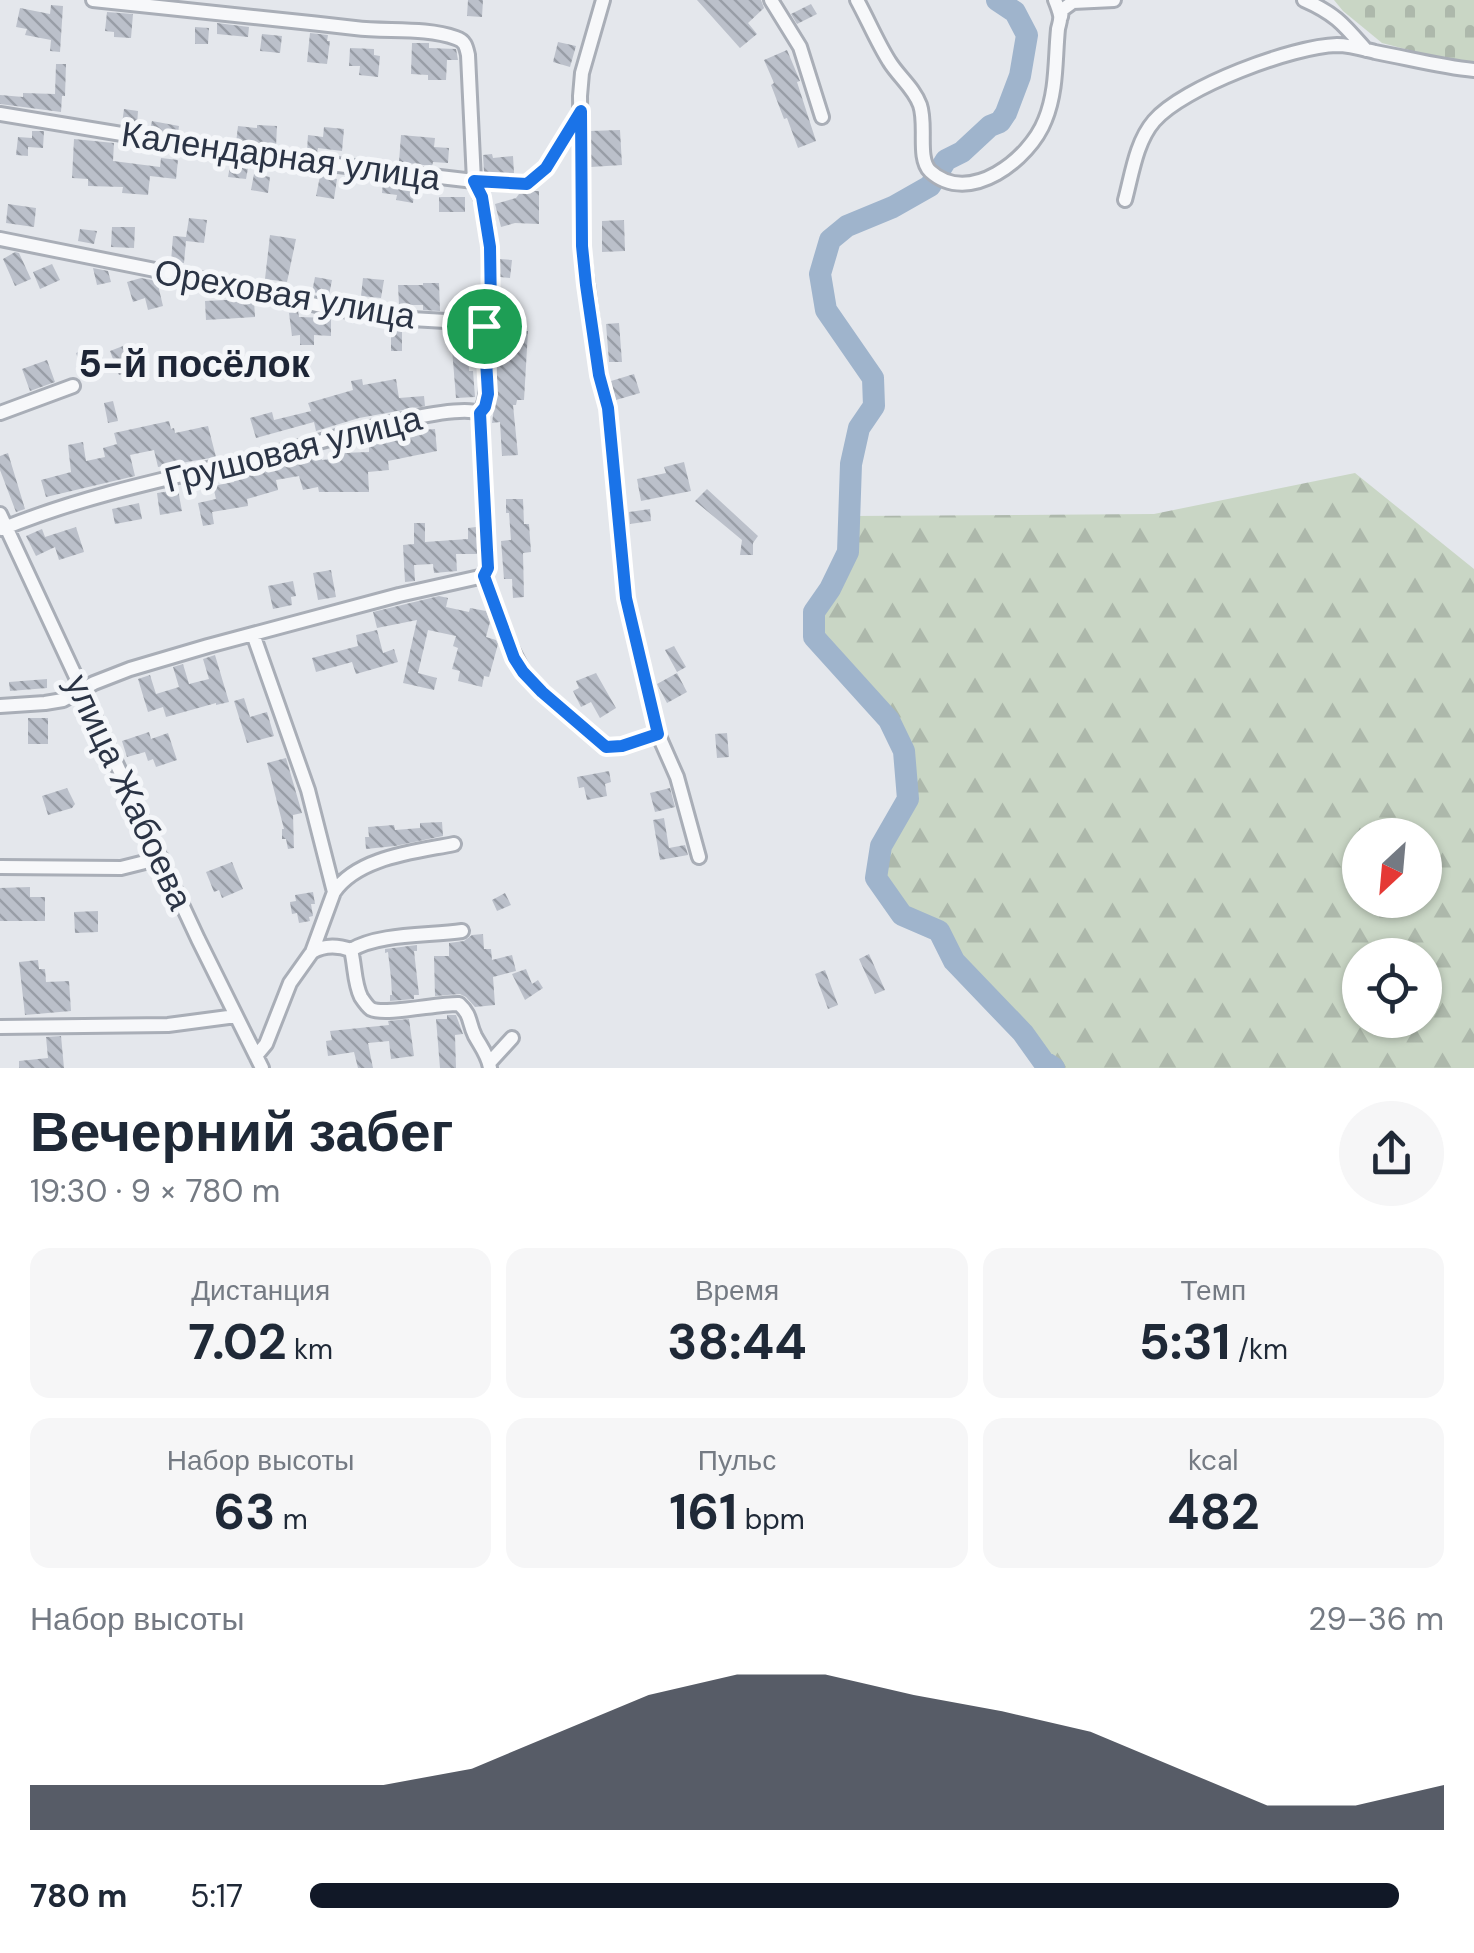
<!DOCTYPE html>
<html lang="ru">
<meta charset="utf-8">
<style>
body{margin:0;font-family:"DM Sans",sans-serif;background:#f6f6f7;color:#1f2937;height:100vh;display:flex;flex-direction:column;font-size:38px;white-space:nowrap}
*{box-sizing:border-box;margin:0}
p{font-size:32px;color:#747a83}
.icon{flex:none;width:55px;height:55px;fill:none;stroke:currentColor;stroke-width:2;stroke-linecap:round;stroke-linejoin:round}
.map{position:relative;height:1068px;overflow:hidden}
.sheet{display:flex;flex-direction:column;background:#fff;flex:1}
.sheet>*{flex:none}
.needle{width:65px;rotate:206deg}
.buttons{position:absolute;left:1342px;top:818px;display:grid;gap:20px}
.buttons a{display:grid;place-items:center;width:100px;height:100px;border-radius:50%;background:#fff;box-shadow:0 2px 8px #0004;font-size:50px}
.pin{position:absolute;display:grid;place-items:center;width:85px;height:85px;color:#fff;margin:-42px;border:5px solid #fff;border-radius:50%;box-shadow:0 2px 10px #0007}
.round{display:grid;place-items:center;flex:none;width:105px;height:105px;border-radius:52px;background:#f6f6f7}
.summary{display:flex;align-items:center;justify-content:space-between;height:170px;padding:0 30px}
h1{font-size:55px;font-weight:700;line-height:75px}
.stats{display:grid;grid-template-columns:repeat(3,1fr);gap:15px;height:170px;padding:10px 30px}
.stats div{display:grid;align-content:center;border-radius:20px;background:#f6f6f7;text-align:center}
.stats b{font-size:50px;font-weight:700}
.stats small{font-size:28px;font-weight:400}
.stats p{font-size:28px}
.chart{height:280px;padding:20px 30px}
.chart p{display:flex;justify-content:space-between}
.chart svg{width:100%;height:180px;margin-top:10px;fill:#111827;opacity:.7}
ul{padding:0 30px;list-style:none;font-size:32px}
li{display:grid;grid-template-columns:160px 120px 1fr;align-items:center;height:75px}
li i{height:25px;border-radius:12px;background:#111827}
.map>svg:first-child{display:block}
.forest{fill:url(#forest-firs);fill-rule:evenodd}
.cemetery{fill:url(#cemetery-stones)}
.lines{fill:none;stroke-linecap:round;stroke-linejoin:round}
.river{stroke:#9fb4cc;stroke-width:22}
.building{fill:url(#building-back-hatch)}
.minor-casing{stroke:#a9aeb7;stroke-width:18}
.minor{stroke:#f7f8fa;stroke-width:12}
.route-casing{stroke:#fff;stroke-width:20}
.route{stroke:#1a73e8;stroke-width:12}
.labels{text-anchor:middle;stroke-width:10;stroke-linejoin:round;paint-order:stroke}
.street-label{font-size:35px;fill:#2b3445;stroke:#f4f6f9}
.neighbourhood-label{font-size:38px;font-weight:bold;fill:#1d2536;stroke:#f4f6f9}
</style>
<div class="map">
<svg width="1474" height="1068" viewBox="0 0 1474 1068">
<defs>
<pattern id="forest-firs" width="22" height="20" patternUnits="userSpaceOnUse" patternTransform="scale(2.5)"><rect width="22" height="20" fill="#c9d6c5"/><path d="M5 1l3.5 6h-7zM16 11l3.5 6h-7z" fill="#adb8ab"/></pattern>
<pattern id="cemetery-stones" width="16" height="16" patternUnits="userSpaceOnUse" patternTransform="scale(2.5)"><rect width="16" height="16" fill="#c9d6c5"/><path d="M2 7V4a2 2 0 0 1 4 0v3zM10 15v-3a2 2 0 0 1 4 0v3z" fill="#adb8ab"/></pattern>
<pattern id="building-back-hatch" width="6" height="6" patternUnits="userSpaceOnUse" patternTransform="scale(2.5)"><rect width="6" height="6" fill="#bbc0ca"/><path d="M-1 5l2 2M0 0l6 6M5-1l2 2" fill="none" stroke="#989da6"/></pattern>
</defs>
<rect width="100%" height="100%" fill="#e4e7ec"/>
<path class="forest" d="M1355 473 1474 569V1068H1054L1043 1061 1023 1033 954 961 939 931 902 915 876 878 881 846 908 799 904 751 889 720 814 637V612L830 589 848 552 851 516 1154 514ZM1360 835H1425V900H1360ZM1360 955H1425V1020H1360Z"/>
<path class="cemetery" d="M1334 0H1474V67L1382 43 1343 11Z"/>
<g class="lines">
<path class="river" d="M997 0 1015 12 1027 35 1020 76 1006 113 1000 122 990 126 962 152 946 160 930 186 893 207 847 226 830 240 820 274 826 310 873 378 874 406 859 428 851 464 848 552 830 589 814 612V637L889 720 904 751 908 799 881 846 876 878 902 915 939 931 954 961 1023 1033 1043 1061 1054 1068"/>
</g>
<path class="building" d="M468 0H483L482 17 467 16Z
M697 0H761L764 8 748 23 757 34 740 48Z
M811 4 817 14 797 24 791 14Z
M51 5 63 6 60 52 50 51 51 40 25 35 27 29 16 27 20 8 50 14Z
M107 12 133 14 131 38 114 37V32L105 31Z
M217 23 249 27 248 37 217 34Z
M195 27 209 28 208 44H195Z
M310 33 328 35 327 41H330L327 64 307 62Z
M262 34 282 36 280 53 260 51Z
M558 42 576 46 570 67 553 62Z
M412 43H429V48L456 49 458 60H447L446 80H428V75L411 74Z
M350 48 374 49V55L380 56 378 77 359 75 360 66H349Z
M787 50 800 81 797 82 816 141 798 148 787 118 784 119 771 85 774 83 764 60Z
M56 64H66L65 96H62L61 112 0 104V95L23 97V93L55 94Z
M124 109 138 111 137 125 122 124Z
M152 121 179 126 178 133 150 129Z
M257 125 277 126 276 147 236 143 238 126 257 128Z
M324 127 344 129 342 151 318 148 317 153 307 151 308 135 323 137Z
M620 130 622 165 591 167 590 131Z
M32 131H44L43 148 28 147V156L16 155 18 137 32 138Z
M401 135 435 138 434 147 449 148 448 163 433 162 432 166 399 162Z
M74 139 114 143 113 161 160 167 161 158 178 160 176 179 150 176 148 195 122 193 123 187 88 186V179L72 178Z
M492 154 493 158 513 156 514 173 484 172 483 155Z
M230 166 248 168 246 179 228 177Z
M254 174 270 177 268 193 251 190Z
M320 176 337 179 334 199 316 196Z
M383 180 415 184 413 203 396 200 397 195 382 193Z
M534 191H539V224L515 223 501 227 495 204 516 198 519 194Z
M439 197H465V212H439Z
M8 204 36 208 34 227 6 223Z
M189 218 207 220 204 243 186 241 184 263 171 262 173 236 186 237Z
M624 220 625 251 602 252V221Z
M112 227H135L134 248 111 247Z
M80 229 97 231 94 244 78 241Z
M270 235 296 239 287 282 265 279Z
M15 252 19 253 31 279 15 286 3 259Z
M500 259 512 260 510 278 500 277Z
M52 264 60 280 40 289 33 272Z
M93 268 108 271 111 282 97 285Z
M315 277 332 280 329 295 312 292Z
M141 278 157 281 163 306 148 310 145 298 133 302 127 282Z
M363 278 384 280 381 298 361 296Z
M423 283H439L440 311 423 310V305H399L398 285H423Z
M481 287 480 308 468 310 465 290Z
M247 299 254 300 255 317 206 320 205 301Z
M298 311 299 317 331 318V336L314 335V345H300V335L292 336 289 313Z
M619 323 622 362H609L606 324Z
M391 328H402V351H391Z
M516 331H528L524 400H517L516 405H513L518 455 502 456 500 422 492 423 497 384V360H501V353H515Z
M123 346 126 355 131 353 137 369 119 375 110 351Z
M468 348 469 371H473L475 397 456 398 452 349Z
M86 349 94 374 84 377 76 353Z
M47 360 55 382 30 391 22 369Z
M634 374 640 393 616 400 611 381Z
M362 379 363 385 396 379 399 398 424 396 425 406 359 418 316 431 314 422 256 438 250 418 272 412 274 420 311 411 308 403 353 390 351 381Z
M113 401 118 421 108 423 104 403Z
M169 421 171 429 174 428 175 433 208 426 216 457 158 467 154 450 130 455 135 476 46 497 41 480 71 472 68 445 83 442 86 461 105 457 103 448 117 444 114 433Z
M435 429 437 451 388 461 389 470 368 472 369 492H319L318 487 303 490 299 476 276 480 278 490 247 499 248 506 212 512 214 524 203 526 198 503 216 499 213 486 234 482 233 474 276 463 277 465 300 461 299 458 320 453 322 460 341 458V453L369 452V446L421 435 420 430Z
M8 453 25 509 16 512 0 470V456Z
M684 462 691 491 641 501 637 479 666 473 664 467Z
M707 489 758 536 753 543V555H740L742 540 695 501Z
M178 490 182 511 160 515 157 493Z
M506 499H523L524 524H529L531 552 523 553 524 597 513 598 512 579H504L501 541 511 540 509 513H506Z
M139 503 142 519 115 524 112 509Z
M650 509 651 521 630 524 629 512Z
M414 523H425V542L468 539V528L476 527 477 554H456L457 571 434 573 433 564 414 565 415 581 405 582 403 545 414 544Z
M76 527 84 552 59 560 55 547 36 556 26 536 42 529 45 537Z
M331 570 336 597 318 600 313 573Z
M293 581 296 596 291 597 292 605 273 609 268 586Z
M439 596 448 598 446 607 469 612 470 608 486 611 490 622 486 637 496 640 498 644 489 677 484 676 482 687 458 681 460 671 452 669 458 648 453 646 456 636 428 630 418 673 437 678 434 690 403 683 417 620 377 628 373 612Z
M377 630 383 653 394 649 398 662 356 674 352 662 316 672 312 658 358 646 356 635Z
M674 646 686 667 677 672 665 650Z
M215 655 229 702 216 705V703L166 717 163 707 148 712 138 679 150 675 156 694 179 687 173 667 183 664 189 684 209 679 203 659Z
M596 673 616 708 600 718 591 702 581 707 573 691 579 688 576 681Z
M677 673 687 692 667 703 657 684Z
M47 679V688L10 691 9 682Z
M244 698 250 717 267 712 274 736 247 743 234 701Z
M28 718H48V744H28Z
M149 732 151 739 168 733 177 760 156 767 153 759 148 761 145 752 127 757 122 741Z
M727 733 729 757 717 758 715 734Z
M286 758 302 813 293 815 294 848 288 849 286 839H282V829H284L267 763Z
M609 771 611 782 605 784 607 796 587 800 584 787 579 788 577 777Z
M67 788 75 804 72 808 48 815 42 796Z
M670 788 675 807 655 812 650 793Z
M664 818 669 848 685 845 688 855 660 860 653 820Z
M442 822 443 836 395 846 366 849 365 837H369L368 827 394 825 395 830 420 828V823Z
M232 862 243 889 222 898 219 890 214 892 206 872Z
M30 887V897H45V921H0V888Z
M313 892 315 904H311L313 916 309 917 310 921 299 923 297 913 292 914 290 902 296 901 295 895Z
M505 893 511 905 497 911 492 900Z
M98 911V932L75 933 74 912Z
M483 934 484 949H491L492 960 512 955 516 971 493 977 495 1005 475 1007 466 997 460 994 435 996 434 956H449V943L464 941 472 935Z
M417 945V951H414L419 995H414V999L390 1001V995H392L391 978 388 952 385 953V949Z
M869 954 885 990 875 994 859 959Z
M38 960 39 969H45L46 982 69 981 71 1011 25 1015 19 962Z
M526 969 532 984 538 980 543 988 525 1000 512 974Z
M825 970 838 1005 828 1009 815 974Z
M447 1015H456L463 1034 455 1035 456 1068H440L436 1019H447Z
M409 1019 414 1056 391 1059 389 1041 368 1043 373 1068H358L354 1052 328 1056 326 1041 332 1040 330 1031 389 1025 388 1021Z
M61 1036 64 1068H19V1061L48 1058 46 1037Z"/>
<g class="lines">
<g class="minor-casing">
<path id="minor" d="M93 0C181 10 268 18 355 28 387 32 425 27 456 38 465 41 466 46 468 55L474 181 527 184 546 169 579 113
M603 0 582 73 580 96 582 246 599 375 608 408 626 598 658 734 677 777 699 857
M771 0 800 47 822 117
M857 0C868 20 877 42 889 61 898 76 914 88 920 105 927 125 917 158 930 171 969 207 1030 159 1045 120 1057 91 1055 60 1058 29 1059 24 1061 20 1060 15 1059 10 1057 5 1055 0
M1304 0C1336 14 1344 25 1366 50
M1061 17 1062 10 1073 2 1114 0
M0 114 243 154 474 181C490 212 489 243 490 278 491 296 493 310 484 326
M1125 200C1132 174 1136 142 1154 121 1183 87 1293 46 1337 45 1350 45 1363 49 1375 52 1408 58 1441 67 1474 70
M0 239 245 288 325 307 394 318 463 322 484 326C485 350 493 393 480 413
M0 413 73 386
M0 514 198 939 262 1068
M2 529C97 490 201 472 300 447 335 438 451 402 480 413
M484 576 506 638 523 671 543 692 606 747 623 746 658 734
M253 634 308 790 334 892 312 952 290 983 266 1044 256 1056
M0 706 45 703 63 700 94 683 130 669 208 646 399 595 484 576 488 568 487 550 480 413
M0 867 121 868 161 858
M334 892C358 857 415 852 454 844
M351 950C355 965 354 983 361 997 363 1000 368 1007 371 1009 385 1016 440 1003 459 1004 472 1016 468 1022 475 1036 481 1047 488 1055 490 1068
M312 952C324 945 337 945 351 950 379 933 428 936 462 931
M0 1027 168 1025 236 1016
M490 1062 512 1038"/>
</g>
<use href="#minor" class="minor"/>
</g>
<g class="lines">
<g class="route-casing">
<path id="route" d="M581 111 582 246 586 285 599 375 608 408 626 598 658 734 622 746 606 747 542 692 523 672 514 658 484 576 488 568 487 550 480 413 485 407 488 394 484 326 491 310 490 247 482 197 474 181 527 184 546 168Z"/>
</g>
<use href="#route" class="route"/>
</g>
<g class="labels">
<g class="street-label">
<text transform="translate(281 156) rotate(8)" y="12">Календарная улица</text>
<text transform="translate(285 294) rotate(10)" y="12">Ореховая улица</text>
<text transform="translate(293 449) rotate(-14)" y="12">Грушовая улица</text>
<text transform="translate(129 792) rotate(65)" y="12">улица Жабоева</text>
</g>
<g class="neighbourhood-label">
<text x="194" y="377">5-й посёлок</text>
</g>
</g>
</svg>
<div class="buttons">
<a><svg class="needle" viewBox="-14 -14 28 28"><path d="M0-13l5 13h-10z" fill="#e53935"/><path d="M0 13l5-13h-10z" fill="#747a83"/></svg></a>
<a><svg class="icon" aria-label="locate" viewBox="0 0 24 24"><circle cx="12" cy="12" r="6"/><path d="M12 2v4M12 18v4M2 12h4M18 12h4"/></svg></a>
</div>
<div class="pin" style="left:484px;top:326px;background:#1e9e55"><svg class="icon" aria-label="arrive" viewBox="0 0 24 24"><path d="M6 21V4h12l-3 4 3 4H6"/></svg></div>
</div>
<section class="sheet">
<div class="summary"><div><h1>Вечерний забег</h1><p>19:30 · 9 × 780 m</p></div><a class="round"><svg class="icon" aria-label="share" viewBox="0 0 24 24"><path d="M12 15V3M7 8l5-5 5 5M5 13v7h14v-7"/></svg></a></div>
<div class="stats">
<div><p>Дистанция</p><b>7.02<small> km</small></b></div>
<div><p>Время</p><b>38:44</b></div>
<div><p>Темп</p><b>5:31<small> /km</small></b></div>
</div>
<div class="stats">
<div><p>Набор высоты</p><b>63<small> m</small></b></div>
<div><p>Пульс</p><b>161<small> bpm</small></b></div>
<div><p>kcal</p><b>482</b></div>
</div>
<div class="chart"><p><span>Набор высоты</span>29–36 m</p>
<svg viewBox="0 0 160 44" preserveAspectRatio="none"><path d="M0 44V33L10 33L20 33L30 33L40 33L50 29L60 20L70 11L80 6L90 6L100 11L110 15L120 20L130 29L140 38L150 38L160 33V44z"/></svg>
</div>
<ul>
<li><b>780 m</b>5:17<i style="width:96%"></i></li>
</ul>
</section>
